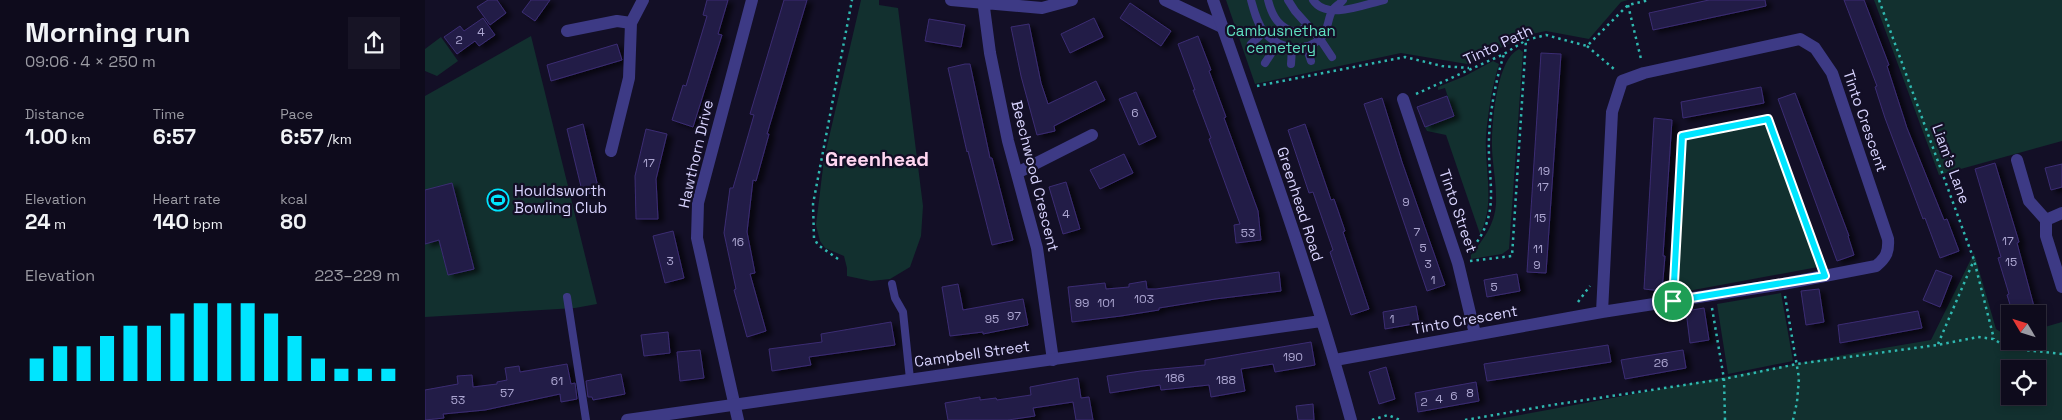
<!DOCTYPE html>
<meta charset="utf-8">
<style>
body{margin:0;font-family:"Space Grotesk",sans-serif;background:#171425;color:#f1f3f6;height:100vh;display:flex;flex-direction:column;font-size:19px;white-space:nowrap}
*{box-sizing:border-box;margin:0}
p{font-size:16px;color:#9b9ba3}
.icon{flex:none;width:28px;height:28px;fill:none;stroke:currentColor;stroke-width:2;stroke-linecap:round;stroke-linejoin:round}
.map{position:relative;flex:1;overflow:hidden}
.drawer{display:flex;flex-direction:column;background:#0e0b1c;width:425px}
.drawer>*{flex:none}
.needle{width:32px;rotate:308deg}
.buttons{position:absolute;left:1576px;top:305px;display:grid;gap:10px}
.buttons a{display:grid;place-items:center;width:45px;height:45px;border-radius:0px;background:#0e0b1c;box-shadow:0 2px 8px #0003,0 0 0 1px #2e2b3b;font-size:25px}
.pin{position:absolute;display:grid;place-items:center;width:42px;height:42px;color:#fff;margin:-21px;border:2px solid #fff;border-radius:50%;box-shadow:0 1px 5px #0007}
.round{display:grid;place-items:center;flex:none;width:52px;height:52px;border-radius:0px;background:#171425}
.overview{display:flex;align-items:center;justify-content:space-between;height:85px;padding:0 25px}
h1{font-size:28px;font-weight:600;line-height:38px}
.stats{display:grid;grid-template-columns:repeat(3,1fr);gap:8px;height:85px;padding:5px 25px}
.stats div{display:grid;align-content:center}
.stats b{font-size:21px;font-weight:600}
.stats small{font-size:14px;font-weight:400}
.stats p{font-size:14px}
.chart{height:140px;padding:10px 25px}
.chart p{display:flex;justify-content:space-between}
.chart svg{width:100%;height:90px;margin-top:5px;stroke:#00e5ff;stroke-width:6}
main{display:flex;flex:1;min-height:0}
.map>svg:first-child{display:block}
.green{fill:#12302f;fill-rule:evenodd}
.building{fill:#241b47;stroke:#3b2d73;filter:url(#shadow)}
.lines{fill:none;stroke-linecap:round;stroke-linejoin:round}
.path{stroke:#2fb8b0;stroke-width:2.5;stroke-dasharray:2.5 4;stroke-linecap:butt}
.service{stroke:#3d3a85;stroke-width:8}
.minor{stroke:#3d3a85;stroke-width:12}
.tertiary{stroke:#3d3a85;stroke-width:12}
.route-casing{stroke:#fff;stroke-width:10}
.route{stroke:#00e5ff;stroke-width:6}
.labels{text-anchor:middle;stroke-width:4.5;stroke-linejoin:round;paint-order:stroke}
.number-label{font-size:12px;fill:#aca6d1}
.park-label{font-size:15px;fill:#5fe0c0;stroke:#130f26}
.street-label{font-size:15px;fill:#d9d4ff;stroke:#130f26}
.poi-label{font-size:15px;fill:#d9d4ff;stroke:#130f26;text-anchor:start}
.district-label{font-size:20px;font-weight:bold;fill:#ffd6f0;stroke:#130f26}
</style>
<main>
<section class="drawer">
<div class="overview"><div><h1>Morning run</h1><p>09:06 · 4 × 250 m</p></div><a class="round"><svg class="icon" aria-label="share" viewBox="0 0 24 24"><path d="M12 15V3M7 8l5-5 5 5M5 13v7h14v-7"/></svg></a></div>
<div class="stats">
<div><p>Distance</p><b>1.00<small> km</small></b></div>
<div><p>Time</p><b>6:57</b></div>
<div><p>Pace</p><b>6:57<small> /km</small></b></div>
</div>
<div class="stats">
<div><p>Elevation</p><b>24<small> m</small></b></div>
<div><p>Heart rate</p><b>140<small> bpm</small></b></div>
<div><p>kcal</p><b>80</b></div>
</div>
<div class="chart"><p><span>Elevation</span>223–229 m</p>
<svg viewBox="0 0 160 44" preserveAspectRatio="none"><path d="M5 44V33M15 44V27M25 44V27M35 44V22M45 44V17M55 44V17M65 44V11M75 44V6M85 44V6M95 44V6M105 44V11M115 44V22M125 44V33M135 44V38M145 44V38M155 44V38"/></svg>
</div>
</section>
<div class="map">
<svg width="1637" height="420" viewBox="0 0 1637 420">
<defs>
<filter id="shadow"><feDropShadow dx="5.5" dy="3" stdDeviation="2.5" flood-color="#0009"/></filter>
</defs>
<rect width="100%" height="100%" fill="#130f26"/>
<path class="green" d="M436 0H454V5L473 8 498 206 496 236 485 267 465 279 446 281 422 276V268L419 256 400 248 395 241 391 225 399 159Z
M801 0H1203L1196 2 1164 39 1121 31 1102 35 1042 64 976 53 830 84Z
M1449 0H1637V141L1514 175Z
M106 36 172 304 150 308 0 317V96Z
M16 37 33 61 12 76 0 71V49Z
M1094 49 1098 52 1084 249 1077 254 1046 259V255C1058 240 1070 224 1071 204 1072 182 1066 160 1067 138 1068 116 1072 59 1094 49Z
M1068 61 1074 64C1067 87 1063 113 1061 136 1059 168 1071 204 1055 234L1021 135 1002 131 1000 127 1029 116 1020 88 1013 90V87L1040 76Z
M1341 123 1393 267 1252 293 1260 138Z
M1549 253 1571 329 1582 336H1585V341H1612L1613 329 1637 322V420H1067C1214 394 1360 364 1506 340ZM1585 369H1612V396H1585Z
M1356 293 1368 361 1303 374 1292 304Z"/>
<path class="building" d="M63 0H72L81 13 65 25 52 7Z
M106 0H125L110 21 97 12Z
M282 0H303L293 34 297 35 268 127 247 120 258 85 261 86 282 16 278 15Z
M359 0H382L342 134H344L331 181 328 180 322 232 330 273 325 274 341 331 322 337 309 290 311 289 299 233 305 188H308L329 115 325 114Z
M1284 0H1340L1341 6 1228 30 1224 13Z
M1419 0H1439L1464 65 1462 66 1482 128 1519 220 1522 219 1534 251 1515 258 1500 218 1498 219 1460 118 1450 87 1452 86Z
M705 3 746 31 736 46 695 18Z
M58 18 70 35 54 46 50 41 32 54 19 37 35 26 39 31Z
M669 18 678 37 645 53 636 34Z
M504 19 540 25 536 47 500 41Z
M604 24 616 83 623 104 671 81 680 100 629 126 630 131 612 135 596 76 586 27Z
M773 36 786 70 784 71 801 117 799 118 833 211 836 240 811 243 809 225 815 224 784 139 786 138 768 90H770L753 44Z
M192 44 197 60 126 81 122 65Z
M1116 53 1136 54 1121 273 1102 272Z
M540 64H545L565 158H567L588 240 567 245 543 151 542 152 523 68Z
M1336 87 1339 103 1258 118 1256 102Z
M711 92 731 137 714 145 694 99Z
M1370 93 1424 236H1423L1429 255 1412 261 1353 99Z
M1022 96 1029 116 1000 127 992 107Z
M957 98 977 162 1020 285 1002 291 939 104Z
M1229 118 1247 120 1238 256H1240L1237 291 1219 289Z
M158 124 174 191 158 195 142 129Z
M880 124 906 200 909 199 920 231 918 232 944 309 926 315 905 252 908 250 888 192 884 193 863 130Z
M221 129 242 134 231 179 233 219H211L210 176Z
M699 154 708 173 675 189 665 170Z
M1570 163 1594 242 1592 243 1611 314H1588L1582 295 1584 294 1573 258 1576 257 1550 169Z
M1637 164V187L1626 190 1620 168Z
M641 182 655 229 638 234 624 187Z
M27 183 49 269 23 275 14 240 0 244V190Z
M248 231 259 278 240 283 228 236Z
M1511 270 1527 276 1515 307 1498 300Z
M854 272 856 291 790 299 734 308V310L696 316 647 322 643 287 680 283 681 289 704 287V284L721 281 722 289H731Z
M1092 274 1095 291 1062 297 1059 280Z
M533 284 538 310 598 299 603 325 558 334V332L525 336 517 287Z
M1394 289 1399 322 1381 325 1376 291Z
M991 306 994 323 960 329 958 312Z
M1279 308 1284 340 1265 343 1261 311Z
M1493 311 1497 328 1415 343 1413 325Z
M466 322 470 345 384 357 386 365 347 371 344 349 397 342 396 334Z
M243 332 245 353 219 356 216 335Z
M886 342 890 365 850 372 848 364 816 369 820 391 786 397 784 385 736 390 735 385 685 393 682 376 716 371 780 365V360Z
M1183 345 1186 362 1062 381 1059 364Z
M275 350 279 378 255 381 252 352Z
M1258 350 1261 368 1200 379 1196 360Z
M142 364 146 384 150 383 152 399 136 402 135 394 60 410 18 414 19 418 0 420V390L33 384 32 376 47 375 48 387 72 384V382L82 380 80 368 94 366 95 372Z
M961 367 970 399 954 404 944 372Z
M196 374 200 394 168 400 167 397H163L161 381Z
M653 378 656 398 664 397 668 420H651L648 402 608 408 610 416 583 420H523L520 403 555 397V400L571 398 572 400 606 395 605 387Z
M1051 382 1054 401 993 412 990 393Z
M888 404 889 420H873L871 406Z"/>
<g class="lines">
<path class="path" d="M1454 0 1549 260 1569 339
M1203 5 1216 59
M1162 46 1189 69
M832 86 980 57 1017 66 1044 68
M991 94 1079 54 1101 40 1121 35 1162 46 1203 5 1224 0
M1044 252C1078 214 1062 182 1064 138 1065 110 1071 80 1079 54
M413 259 393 245 389 238 388 204 427 0
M1045 261 1087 256 1101 40
M1249 287 1257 135 1343 119 1395 263
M1360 296 1374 378 1372 402 1368 420
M1153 302 1165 286
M1287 308 1299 379 1300 420
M1513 344 1549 260
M947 420 963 415 975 420
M1040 420 1127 405 1299 379 1372 364 1512 345 1553 337 1569 339 1582 348 1637 354"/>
<path class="service" d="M826 0C829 11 832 23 839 32 853 48 878 54 895 39 904 31 902 20 907 11 909 7 915 4 918 0
M843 0C847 16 854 29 872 32L883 26
M863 0 870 11 895 39 907 57
M888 0C902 21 940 4 959 0
M826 44 839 32
M881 46 886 61
M840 63 853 43
M866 64 867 48
M467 284 470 298 478 312 485 379
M142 297 161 420"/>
<path class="minor" d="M526 0 617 8 647 0
M558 0 565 53 583 141 612 248 628 360
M740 0 797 27
M142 31 192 21 206 23
M978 99 1033 263 1050 334
M186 151 204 78 206 23 218 0
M1592 160 1604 201 1621 220V236L1637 287
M592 173 667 135
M1621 220 1637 213
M910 360 1177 312 1358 284 1451 266C1461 258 1464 252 1463 239L1407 73 1390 48 1375 39 1219 73 1197 81 1187 112 1177 312
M313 420 272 238 273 203 327 0"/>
<path class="tertiary" d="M788 0C837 139 887 278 926 420
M202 420 896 321"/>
</g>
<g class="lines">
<g class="route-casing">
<path id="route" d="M1343 119 1400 276 1248 301 1257 136Z"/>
</g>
<use href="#route" class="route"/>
</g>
<defs>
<g id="stadium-ring" transform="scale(1.125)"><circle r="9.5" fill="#130f26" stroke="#00e5ff" stroke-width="1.5"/><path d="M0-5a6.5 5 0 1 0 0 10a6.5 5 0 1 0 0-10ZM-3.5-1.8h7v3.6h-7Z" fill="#00e5ff"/></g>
</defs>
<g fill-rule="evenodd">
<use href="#stadium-ring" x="73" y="200"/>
</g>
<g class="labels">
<g class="number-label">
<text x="56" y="36">4</text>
<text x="34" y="44">2</text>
<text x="710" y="117">6</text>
<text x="224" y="167">17</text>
<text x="1119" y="175">19</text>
<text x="1118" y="191">17</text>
<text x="981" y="206">9</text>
<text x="641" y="218">4</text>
<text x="1115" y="222">15</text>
<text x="992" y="236">7</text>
<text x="823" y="237">53</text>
<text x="1583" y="245">17</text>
<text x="313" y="246">16</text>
<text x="998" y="252">5</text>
<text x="1113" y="253">11</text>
<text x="245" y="265">3</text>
<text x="1586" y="266">15</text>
<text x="1003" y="268">3</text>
<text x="1112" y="269">9</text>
<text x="1008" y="284">1</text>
<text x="1069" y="291">5</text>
<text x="719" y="303">103</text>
<text x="657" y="307">99</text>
<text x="681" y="307">101</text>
<text x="589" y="320">97</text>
<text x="567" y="323">95</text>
<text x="967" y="323">1</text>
<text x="868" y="361">190</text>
<text x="1236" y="367">26</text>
<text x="750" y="382">186</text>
<text x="801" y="384">188</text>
<text x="132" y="385">61</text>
<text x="82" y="397">57</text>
<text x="1045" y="397">8</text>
<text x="1029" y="400">6</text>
<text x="1014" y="403">4</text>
<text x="33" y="404">53</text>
<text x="999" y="406">2</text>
</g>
<g class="park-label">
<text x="856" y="36">Cambusnethan<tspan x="856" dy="17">cemetery</tspan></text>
</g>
<g class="street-label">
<text transform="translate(1073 45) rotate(-25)" y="5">Tinto Path</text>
<text transform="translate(1440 121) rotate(71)" y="5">Tinto Crescent</text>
<text transform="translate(271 154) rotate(-77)" y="5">Hawthorn Drive</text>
<text transform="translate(1526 164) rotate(70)" y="5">Liam's Lane</text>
<text transform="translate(610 176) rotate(76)" y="5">Beechwood Crescent</text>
<text transform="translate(875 204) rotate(72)" y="5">Greenhead Road</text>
<text transform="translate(1033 211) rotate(71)" y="5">Tinto Street</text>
<text transform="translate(1040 320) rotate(-10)" y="5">Tinto Crescent</text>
<text transform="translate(547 354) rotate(-8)" y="5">Campbell Street</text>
</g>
<g class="poi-label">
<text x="89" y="196">Houldsworth<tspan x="89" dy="17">Bowling Club</tspan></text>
</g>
<g class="district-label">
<text x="452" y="166">Greenhead</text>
</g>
</g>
</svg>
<div class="buttons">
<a><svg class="needle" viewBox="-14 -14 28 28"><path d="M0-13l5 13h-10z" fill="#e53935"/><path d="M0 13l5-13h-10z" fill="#9b9ba3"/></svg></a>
<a><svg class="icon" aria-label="locate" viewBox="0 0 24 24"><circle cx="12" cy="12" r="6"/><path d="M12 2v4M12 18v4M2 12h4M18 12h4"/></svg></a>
</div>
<div class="pin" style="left:1248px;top:301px;background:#1e9e55"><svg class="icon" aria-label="arrive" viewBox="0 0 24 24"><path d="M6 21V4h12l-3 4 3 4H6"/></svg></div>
</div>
</main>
